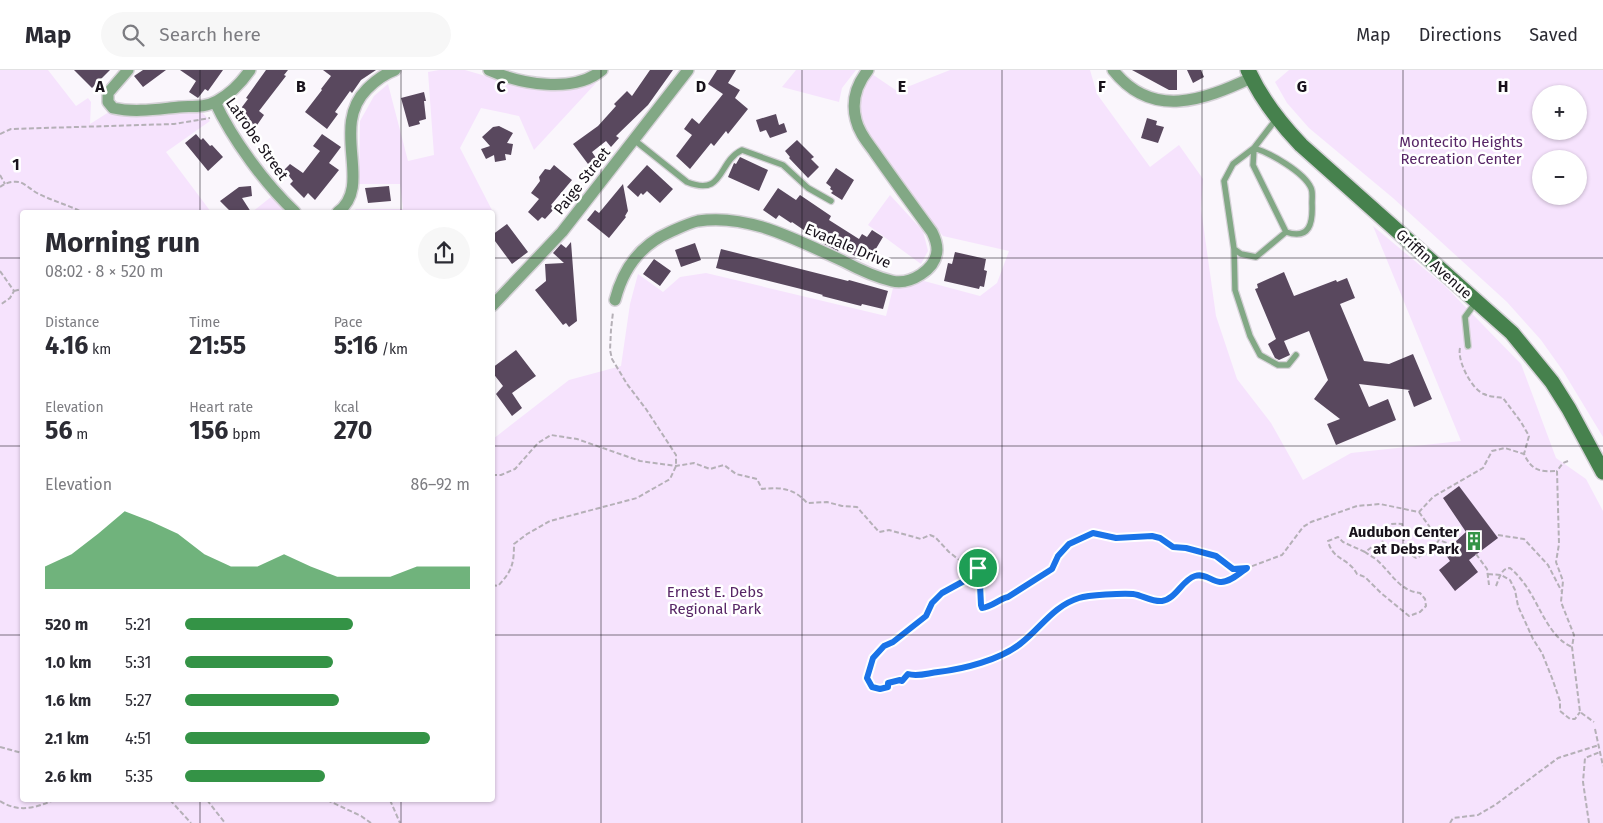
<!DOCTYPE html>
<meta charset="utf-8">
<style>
body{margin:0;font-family:"Fira Sans",sans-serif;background:#f7f7f7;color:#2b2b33;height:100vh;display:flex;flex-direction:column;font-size:19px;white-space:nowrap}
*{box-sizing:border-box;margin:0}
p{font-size:16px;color:#7c7c81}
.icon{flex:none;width:28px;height:28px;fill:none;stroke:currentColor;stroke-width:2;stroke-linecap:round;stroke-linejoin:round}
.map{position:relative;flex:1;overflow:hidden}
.drawer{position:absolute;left:20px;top:140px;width:475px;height:592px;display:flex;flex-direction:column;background:#fff;border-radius:5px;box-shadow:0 1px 4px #0004}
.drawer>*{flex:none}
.buttons{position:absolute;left:1532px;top:15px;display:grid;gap:10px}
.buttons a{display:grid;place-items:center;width:55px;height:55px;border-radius:50%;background:#fff;box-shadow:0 1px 4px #0004;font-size:25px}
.pin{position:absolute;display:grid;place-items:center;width:42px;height:42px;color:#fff;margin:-21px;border:2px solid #fff;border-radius:50%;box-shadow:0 1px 5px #0007}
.round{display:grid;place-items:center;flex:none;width:52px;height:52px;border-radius:26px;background:#f7f7f7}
.head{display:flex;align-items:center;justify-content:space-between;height:85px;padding:0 25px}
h1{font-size:28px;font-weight:700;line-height:38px}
.metrics{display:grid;grid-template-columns:repeat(3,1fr);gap:8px;height:85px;padding:5px 25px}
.metrics div{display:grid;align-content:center}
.metrics b{font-size:25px;font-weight:700}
.metrics small{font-size:14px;font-weight:400}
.metrics p{font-size:14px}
.chart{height:140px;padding:10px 25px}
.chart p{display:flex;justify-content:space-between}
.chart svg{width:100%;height:90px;margin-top:5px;fill:#349346;opacity:.7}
ul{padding:0 25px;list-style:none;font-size:16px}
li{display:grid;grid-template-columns:80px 60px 1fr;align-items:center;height:38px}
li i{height:12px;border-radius:6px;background:#349346}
header{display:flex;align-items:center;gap:30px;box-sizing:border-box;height:70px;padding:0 25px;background:#fff;border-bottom:1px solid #e1e1e2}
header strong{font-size:24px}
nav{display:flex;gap:28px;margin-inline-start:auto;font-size:18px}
.search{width:350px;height:45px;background:#f7f7f7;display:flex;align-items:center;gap:12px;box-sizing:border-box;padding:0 18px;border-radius:28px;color:#7c7c81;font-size:19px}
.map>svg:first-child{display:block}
.green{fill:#f6e3fd;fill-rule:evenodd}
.building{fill:#59485e}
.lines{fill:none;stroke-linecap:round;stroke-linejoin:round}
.lane-casing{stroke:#d6d2d8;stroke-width:8}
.street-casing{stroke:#d6d2d8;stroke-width:14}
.secondary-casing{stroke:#d6d2d8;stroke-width:18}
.path{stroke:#b5b0b7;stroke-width:2;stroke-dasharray:5 2.5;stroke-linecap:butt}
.lane{stroke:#82a885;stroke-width:5.5}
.street{stroke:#82a885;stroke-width:11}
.secondary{stroke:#46814d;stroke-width:15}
.route-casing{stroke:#fff;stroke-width:10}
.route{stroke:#1a73e8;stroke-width:6}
.grid{fill:none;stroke:#18121b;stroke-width:1;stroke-opacity:0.55}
.labels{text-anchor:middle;stroke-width:5;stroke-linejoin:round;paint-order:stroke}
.street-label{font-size:15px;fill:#18121b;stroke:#fff}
.park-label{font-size:15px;fill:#572666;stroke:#fff}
.poi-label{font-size:15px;font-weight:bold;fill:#18121b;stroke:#fff;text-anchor:end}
.grid-label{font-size:16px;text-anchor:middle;font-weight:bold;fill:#18121b;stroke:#fff;stroke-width:5;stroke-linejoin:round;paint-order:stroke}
</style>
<header>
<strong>Map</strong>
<div class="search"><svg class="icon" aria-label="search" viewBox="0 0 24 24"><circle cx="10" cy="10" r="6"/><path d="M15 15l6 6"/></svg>Search here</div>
<nav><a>Map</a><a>Directions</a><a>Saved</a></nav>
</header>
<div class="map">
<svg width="1603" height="753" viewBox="0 0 1603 753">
<rect width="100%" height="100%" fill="#faf6fc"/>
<path class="green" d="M0 0H48L76 36 88 28 91 32 90 54 109 42 125 44 200 40 210 51 166 82 211 142H22V730H492L493 369 569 310 621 296 630 234 638 204 663 222 680 207 706 203 886 246 893 218 924 211 980 226 997 213 1009 181 943 166 923 143 877 78 858 45V25L872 4 897 21 950 0H1090L1097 24 1150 97 1179 75 1203 109 1201 139 1216 246 1237 309 1271 353 1303 410 1351 383 1461 371 1373 156 1446 217 1521 294 1556 388 1586 409 1603 441V753H0Z
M439 0H465L527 18 561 19 596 13 534 80 519 46 481 38 460 78 495 146 493 150 492 142H352L356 139H403L400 114H359L360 51 374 26 388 14 408 91 434 85 428 2Z
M796 0H856L842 18 839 32 782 17Z
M1289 0H1603V367L1563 301 1541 270 1507 232 1393 128 1309 58 1287 33 1275 12ZM1541 24H1579V61H1541ZM1541 89H1579V126H1541Z
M890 125 923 161 928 181 921 194 868 155Z
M271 127 288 142H252Z"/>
<path class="building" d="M74 0H110L92 18Z
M143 0H166L143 17 134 6Z
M180 0H223L208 21 205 19 198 28 189 22 196 11Z
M266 0H288L284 5 286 6 259 41 264 45 253 61 238 50 244 41 242 37 248 29 246 28Z
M323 0H376L361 10 352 23 350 21 335 42 338 44 327 59 305 42 322 20 321 19 331 6Z
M650 0H673L648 35 616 66 619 68 611 77 606 71 592 82 596 88 588 94 573 74 598 56 616 36 614 34 627 21 632 26Z
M717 0H736L728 13 740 20 735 28 748 39 728 64 726 61 714 76 711 73 690 99 676 86 692 65 684 59 692 48 699 54 723 24 708 14Z
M1132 0H1177V20H1169Z
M1187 0H1201L1204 7 1193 13Z
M424 22 426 31H424L426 49 419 51 420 54 409 57 401 28Z
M776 44 779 55 784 53 787 62 770 68 766 60 760 62 756 50Z
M1147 48 1157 51 1156 55 1164 57 1158 73 1141 68Z
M499 56 513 63 507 73 513 74 511 85 505 84 506 90 495 92 494 85 486 89 481 79 490 76 482 67 493 57Z
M196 64 201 70 203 68 210 76 212 75 223 87 208 101 185 73Z
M322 64 341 77 329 93 339 100 315 130 308 123 304 128 290 114 293 111 284 100 290 94 303 103 320 81 313 76Z
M797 70 814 87 811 89 819 97 808 108 789 88 790 87 785 81Z
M740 87 768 100 759 121 728 107 734 93 736 94Z
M554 95 572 110 551 135 555 138 545 149 542 147 538 151 528 142 539 129 531 123 540 111 539 107 545 99 550 100Z
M647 95 673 119 660 133 647 121 643 125 641 123 638 127 627 117Z
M836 98 854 110 842 130 831 123 833 121 830 119 831 117 826 113Z
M623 114 628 141 625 146 626 147 609 168 587 150 595 140 599 143Z
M251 116 252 126 242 128 251 142H231L220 131 239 117Z
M389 116 391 131 368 133 365 118Z
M778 118 796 130 800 125 831 146 829 150 859 169 862 164 867 167 872 160 883 167 868 192 862 188 861 190 841 177 838 181 824 174 792 152 791 153 779 145 776 149 763 140Z
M507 154 528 182 512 194 492 167V165Z
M571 172 577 251 569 257 566 253 563 255 535 220 546 211 545 194 564 193 553 183 561 174 566 178Z
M695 173 701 190 681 197 675 180Z
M721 179 848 211 849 210 888 221 883 239 862 234 861 236 822 226 823 225 801 219 716 198Z
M955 182 986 189 984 200 987 201 984 217 980 216 979 219 944 211 948 193 952 194Z
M654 189 671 201 660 216 643 204Z
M1284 202 1294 226 1336 210 1337 212 1347 208 1355 228 1340 234 1364 291 1389 294 1413 284 1432 329 1414 337 1408 321 1410 320 1359 314 1369 337 1388 329 1396 350 1336 375 1327 354 1340 349 1314 329 1328 310 1309 261 1284 271 1290 285 1279 290 1275 288 1268 274 1276 269 1255 219 1258 218 1257 214Z
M516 280 536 306 512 323 522 338 512 346 496 324 503 316 492 302V298Z
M1459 416 1498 468 1469 490 1478 502 1455 521 1439 500 1450 491 1444 482 1466 462 1443 428Z"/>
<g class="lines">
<g class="lane-casing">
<path id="lane" d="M1277 48 1254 78 1253 95 1286 162C1310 170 1313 153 1312 133 1312 128 1313 122 1311 118 1304 102 1270 83 1254 78L1233 94 1224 111 1234 179 1241 184 1256 187 1286 162
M633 69 687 112C725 127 717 92 742 80L783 95 808 118 831 131
M1234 179 1235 220 1250 266 1260 285 1278 295H1288L1296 285
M1468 276 1465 247 1476 232"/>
</g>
<g class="street-casing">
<path id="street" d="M128 0 108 23V32L113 38C135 43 158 39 179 37 191 36 205 38 217 31 230 24 241 13 250 0
M489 0C520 14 574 24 602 0
M1113 0C1152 50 1204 30 1251 8
M215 32C232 69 266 115 295 142
M338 142C374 115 329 57 367 19 375 11 384 4 395 0
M615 230C623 199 640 175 670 162 679 158 689 153 698 151 749 143 798 171 843 191 858 199 875 207 892 211 910 215 936 200 937 180 937 173 935 168 932 162 913 136 894 110 875 83 868 73 859 63 856 50 851 31 856 15 868 0
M492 236 562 162 688 0"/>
</g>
<g class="secondary-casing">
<path id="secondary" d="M1248 0C1261 29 1279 52 1301 75L1512 263 1552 312 1569 339 1603 402"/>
</g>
<path class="path" d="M0 64 11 59 174 54 210 48
M0 105 5 114
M0 117C5 113 12 111 19 112 25 113 32 121 39 124 53 131 68 135 82 142
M0 201 14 221 10 228 0 235
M14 221 22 219
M1460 278C1457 290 1471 319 1484 324 1490 327 1497 327 1503 328L1521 352 1529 366 1524 384
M1568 391 1563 393 1557 401 1559 474 1556 492 1563 511 1561 532 1574 565 1572 577 1580 642 1594 652
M492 405H501L515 399 538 373 551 365 577 369 640 391 676 396 694 393 710 399 724 395 736 404 757 409 762 419C780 417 794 418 807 433L827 432 842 436 857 437 879 462 889 460 921 469 930 465 935 467 949 482 963 493 970 492 978 498
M1419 442 1439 470 1452 475
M1498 465 1524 469 1548 495 1562 522
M1365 482 1343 472 1338 467 1328 471C1333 491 1348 487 1357 504L1365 507 1381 523 1409 546 1420 542 1426 536 1425 529 1420 523C1400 521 1392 504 1378 491 1375 488 1369 485 1365 482L1372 477 1382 475 1383 470 1379 461C1386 454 1392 453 1402 454 1405 470 1400 478 1416 488L1431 481 1439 470
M1476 484 1487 499 1489 515
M1247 498 1233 499 1216 486 1186 478 1173 477 1160 468 1153 466 1115 468 1093 463 1069 474 1058 486 1051 499 1009 527C999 529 992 537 982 537L981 535 980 515 983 500V498L981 496 964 511 942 523 932 533 926 546 893 573 884 576 873 588 867 608 872 617 880 619 888 617V613L900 610 902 611 908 604 915 606 969 598 1007 581 1025 569 1037 556 1062 535 1080 527 1133 524 1161 531 1170 527 1194 506 1201 505 1221 512 1229 510 1247 498 1282 485 1303 457 1311 452 1357 436 1380 434 1419 442 1433 427 1483 398 1492 381 1505 378 1524 384C1532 401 1540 402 1557 401
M1488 504 1501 505 1510 510 1515 520 1518 536 1533 569 1542 583 1552 608 1560 631V641L1570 649H1575L1580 642
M492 515 498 516C512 501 514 494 514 474L527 464 550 451 637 428 670 409 676 396V385L646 339 627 314 612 289 610 280 611 260 613 242
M1496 516C1499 509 1501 498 1510 498 1517 504 1523 511 1528 519 1540 537 1550 568 1572 577
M1595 659 1603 696
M0 677 22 683
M170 730 191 753
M207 730 225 753
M327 730 361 746 371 753
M390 730 400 753
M0 731C19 743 35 738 54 730
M1450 753 1453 748 1478 745 1495 735 1558 688 1599 675
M1589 753 1583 712 1585 688 1600 682"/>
<use href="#lane" class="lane"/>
<use href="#street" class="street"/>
<use href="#secondary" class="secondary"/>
</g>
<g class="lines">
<g class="route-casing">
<path id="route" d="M1093 463 1116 468 1152 466 1160 468 1173 477 1186 478 1216 486 1233 499 1247 498C1240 503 1229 513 1220 512 1211 511 1205 503 1195 506 1182 510 1176 529 1162 531 1152 532 1142 525 1133 524 1123 523 1088 525 1079 528 1053 536 1041 558 1020 574 999 590 964 599 938 602 928 603 918 607 908 604L902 611 900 610 888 613V617L880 619 872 617 867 608 873 588 884 576 893 572 926 546 932 533 942 523 964 511 978 498 982 497V508L980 515 981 535 982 538C992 537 999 529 1008 527L1052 499 1058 486 1069 474Z"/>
</g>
<use href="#route" class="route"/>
</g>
<path class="grid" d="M200 0V142M401 0V142M601 0V753M802 0V753M1002 0V753M1202 0V753M1403 0V753M0 188H22M492 188H1603M0 376H22M492 376H1603M0 565H22M492 565H1603M200 730V753M401 730V753"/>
<defs>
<g id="building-bare" transform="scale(1.5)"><path d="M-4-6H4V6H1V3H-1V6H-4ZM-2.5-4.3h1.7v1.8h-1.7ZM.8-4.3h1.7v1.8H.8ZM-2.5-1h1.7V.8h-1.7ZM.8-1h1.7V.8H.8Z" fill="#349346" stroke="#fff" stroke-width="2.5" paint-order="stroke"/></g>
</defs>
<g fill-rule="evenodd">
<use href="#building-bare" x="1474" y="471"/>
</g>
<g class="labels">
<g class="street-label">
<text transform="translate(257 69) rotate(55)" y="5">Latrobe Street</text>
<text transform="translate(582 111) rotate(-52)" y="5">Paige Street</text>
<text transform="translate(848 176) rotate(23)" y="5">Evadale Drive</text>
<text transform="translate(1434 194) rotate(42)" y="5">Griffin Avenue</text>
</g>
<g class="park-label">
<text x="1461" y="77">Montecito Heights<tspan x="1461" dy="17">Recreation Center</tspan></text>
<text x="715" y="527">Ernest E. Debs<tspan x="715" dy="17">Regional Park</tspan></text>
</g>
<g class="poi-label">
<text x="1459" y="467">Audubon Center<tspan x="1459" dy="17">at Debs Park</tspan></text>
</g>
</g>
<g class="grid-label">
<text x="100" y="22">A</text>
<text x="301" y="22">B</text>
<text x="501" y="22">C</text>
<text x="701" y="22">D</text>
<text x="902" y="22">E</text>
<text x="1102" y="22">F</text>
<text x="1302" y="22">G</text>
<text x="1503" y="22">H</text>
<text x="16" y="100">1</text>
</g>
</svg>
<div class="buttons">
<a>+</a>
<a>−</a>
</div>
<div class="pin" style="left:978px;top:498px;background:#1e9e55"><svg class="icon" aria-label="arrive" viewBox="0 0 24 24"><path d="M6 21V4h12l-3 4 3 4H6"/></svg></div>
<section class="drawer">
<div class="head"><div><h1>Morning run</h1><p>08:02 · 8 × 520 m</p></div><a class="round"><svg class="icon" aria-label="share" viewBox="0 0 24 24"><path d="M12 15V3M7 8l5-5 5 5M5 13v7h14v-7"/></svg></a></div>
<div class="metrics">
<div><p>Distance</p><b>4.16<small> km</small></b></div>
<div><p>Time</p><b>21:55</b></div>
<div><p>Pace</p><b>5:16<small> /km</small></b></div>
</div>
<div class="metrics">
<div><p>Elevation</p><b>56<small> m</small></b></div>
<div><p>Heart rate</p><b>156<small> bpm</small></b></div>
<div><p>kcal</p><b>270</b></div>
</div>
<div class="chart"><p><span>Elevation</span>86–92 m</p>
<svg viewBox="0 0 160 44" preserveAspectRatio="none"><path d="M0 44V33L10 27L20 17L30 6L40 11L50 17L60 27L70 33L80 33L90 27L100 33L110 38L120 38L130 38L140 33L150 33L160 33V44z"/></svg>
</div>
<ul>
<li><b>520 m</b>5:21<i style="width:59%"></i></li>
<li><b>1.0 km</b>5:31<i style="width:52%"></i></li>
<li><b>1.6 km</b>5:27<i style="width:54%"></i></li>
<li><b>2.1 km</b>4:51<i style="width:86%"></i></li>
<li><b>2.6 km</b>5:35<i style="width:49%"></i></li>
</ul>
</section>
</div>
